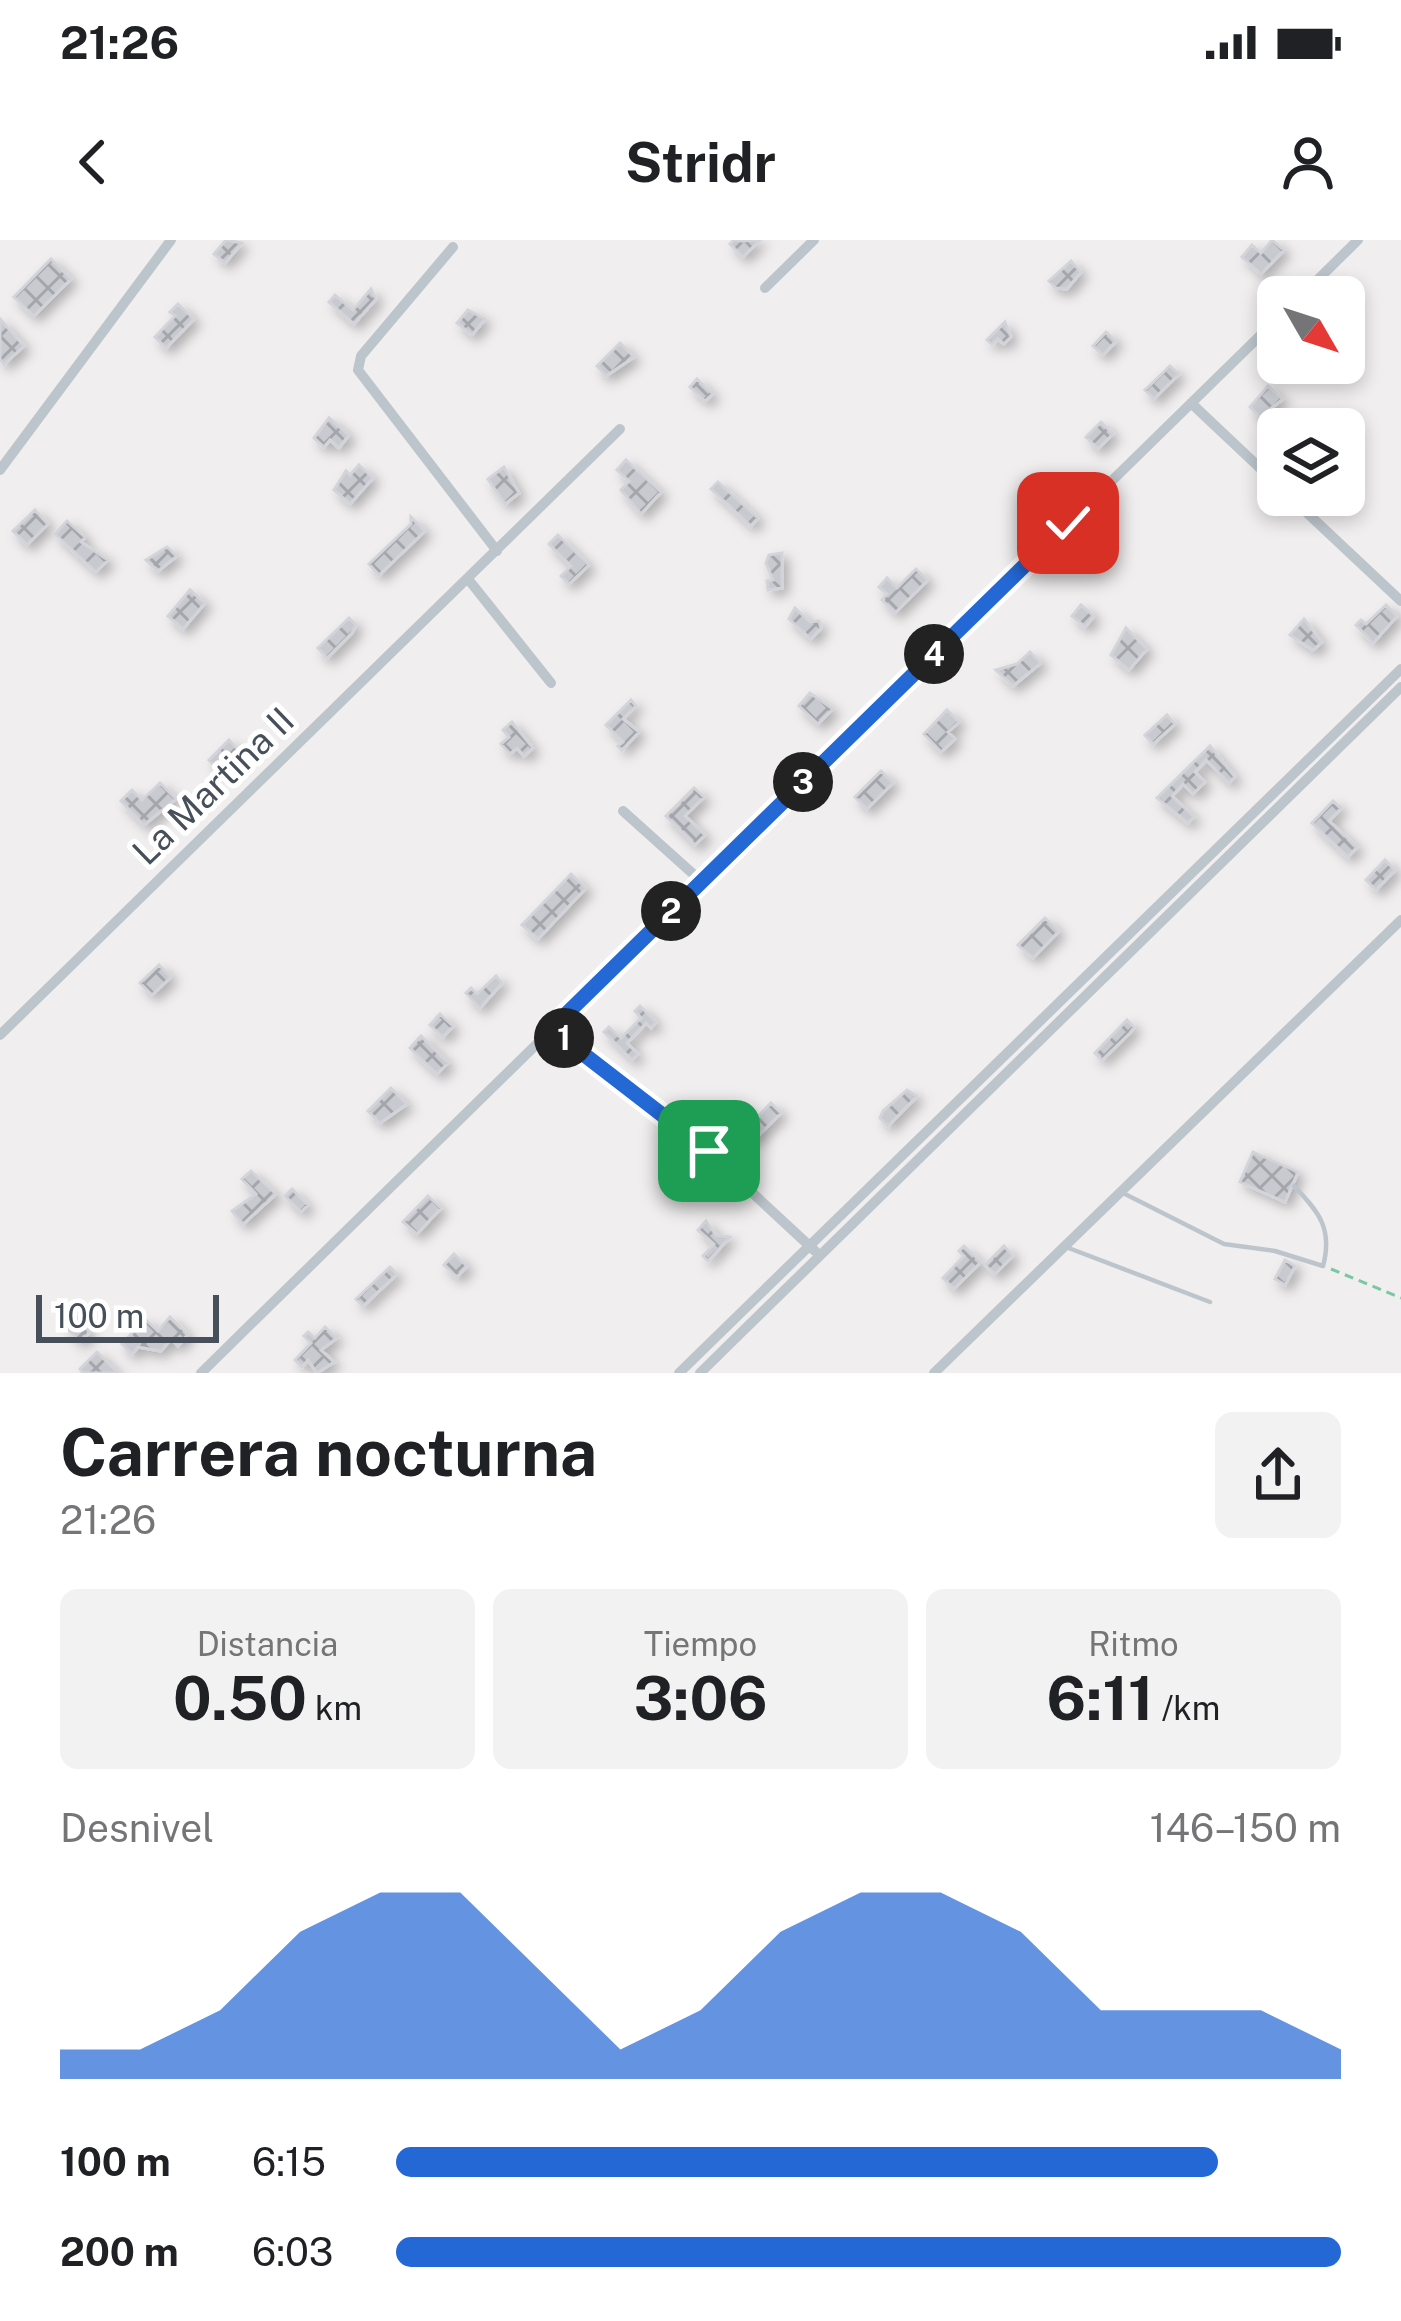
<!DOCTYPE html>
<html lang="es">
<meta charset="utf-8">
<style>
body{margin:0;font-family:"Public Sans",sans-serif;background:#f2f2f2;color:#202124;height:100vh;display:flex;flex-direction:column;font-size:45px;white-space:nowrap}
*{box-sizing:border-box;margin:0}
p{font-size:39px;color:#757577}
.icon{flex:none;width:66px;height:66px;fill:none;stroke:currentColor;stroke-width:2;stroke-linecap:round;stroke-linejoin:round}
.map{position:relative;height:1133px;overflow:hidden}
.sheet{display:flex;flex-direction:column;background:#fff;flex:1}
.sheet>*{flex:none}
.needle{width:78px;rotate:129deg}
.controls{position:absolute;left:1257px;top:36px;display:grid;gap:24px}
.controls a{display:grid;place-items:center;width:108px;height:108px;border-radius:18px;background:#fff;box-shadow:0 6px 18px #0003;font-size:60px}
.scale{position:absolute;left:36px;bottom:30px;width:183px;box-sizing:border-box;padding-left:12px;border:6px solid #47505a;border-top:0;font-size:33px;line-height:42px;white-space:nowrap;color:#47505a;-webkit-text-stroke:9px #fff;paint-order:stroke}
.pin{position:absolute;display:grid;place-items:center;width:102px;height:102px;color:#fff;margin:-51px;border-radius:24px;box-shadow:0 6px 18px #0006}
.km{position:absolute;width:60px;height:60px;margin:-30px;border-radius:50%;background:#222;color:#fff;font-size:33px;line-height:60px;text-align:center}
.round{display:grid;place-items:center;flex:none;width:126px;height:126px;border-radius:18px;background:#f2f2f2}
.summary{display:flex;align-items:center;justify-content:space-between;height:204px;padding:0 60px}
h1{font-size:66px;font-weight:700;line-height:90px}
.figures{display:grid;grid-template-columns:repeat(3,1fr);gap:18px;height:204px;padding:12px 60px}
.figures div{display:grid;align-content:center;border-radius:18px;background:#f2f2f2;text-align:center}
.figures b{font-size:60px;font-weight:700}
.figures small{font-size:33px;font-weight:400}
.figures p{font-size:33px}
.chart{height:336px;padding:24px 60px}
.chart p{display:flex;justify-content:space-between}
.chart svg{width:100%;height:216px;margin-top:12px;fill:#2368d5;opacity:.7}
ul{padding:0 60px;list-style:none;font-size:39px}
li{display:grid;grid-template-columns:192px 144px 1fr;align-items:center;height:90px}
li i{height:30px;border-radius:15px;background:#2368d5}
.status{display:flex;justify-content:space-between;align-items:center;height:84px;padding:0 60px;background:#fff;direction:ltr}
.status svg{height:33px;fill:currentColor}
header{display:flex;justify-content:space-between;align-items:center;height:156px;padding:0 60px;background:#fff;font-size:54px;font-weight:700}
.map>svg:first-child{display:block}
.building{fill:url(#building-cross-hatch);stroke:#d2d4d9;stroke-width:3;filter:url(#shadow)}
.lines{fill:none;stroke-linecap:round;stroke-linejoin:round}
.path{stroke:#78c8a5;stroke-width:3;stroke-dasharray:9 6;stroke-linecap:butt}
.service{stroke:#bdc5cc;stroke-width:4.5}
.minor{stroke:#bdc5cc;stroke-width:10}
.route-casing{stroke:#fff;stroke-width:24}
.route{stroke:#2368d5;stroke-width:15}
.labels{text-anchor:middle;stroke-width:10;stroke-linejoin:round;paint-order:stroke}
.street-label{font-size:36px;fill:#47505a;stroke:#fff}
</style>
<div class="status"><b>21:26</b><svg viewBox="0 0 49 12"><path d="M0 12V9h3v3zM5 12V6h3v6zM10 12V3h3v9zM15 12V0h3v12zM26 1h20v11H26zM47 4h2v5h-2z"/></svg></div>
<header><svg class="icon" aria-label="back" viewBox="0 0 24 24"><path d="M15 5l-7 7 7 7"/></svg>Stridr<svg class="icon" aria-label="person" viewBox="0 0 24 24"><circle cx="12" cy="8" r="4"/><path d="M4 21q1-7 8-7t8 7"/></svg></header>
<div class="map">
<svg width="1401" height="1133" viewBox="0 0 1401 1133">
<defs>
<pattern id="building-cross-hatch" width="8" height="8" patternUnits="userSpaceOnUse" patternTransform="scale(3)"><rect width="8" height="8" fill="#c8cad0"/><path d="M0 0l8 8M0 8l8-8" fill="none" stroke="#a4a6ac"/></pattern>
<filter id="shadow"><feDropShadow dx="5.5" dy="5.5" stdDeviation="6" flood-color="#0004"/></filter>
</defs>
<rect width="100%" height="100%" fill="#f0eeee"/>
<path class="building" d="M226 0 242 3 225 23 214 14Z
M734 0 742 1 760 0 743 17 730 4Z
M1272 0 1284 10 1261 34 1242 17 1252 5 1261 13Z
M51 19 71 39 34 76 14 57Z
M1071 21 1081 32 1067 49 1056 48 1049 41Z
M371 49 376 59 354 84 329 62 335 55 353 70Z
M178 64 194 79 166 108 155 97 175 76 170 72Z
M468 70 485 79 472 95 457 83Z
M0 79 24 106 4 124 0 119Z
M1005 82 1011 97 1004 104 998 99 992 104 987 100Z
M1106 92 1116 101 1103 115 1093 106Z
M620 103 634 117 606 136 597 126Z
M1170 126 1179 134 1154 159 1145 150Z
M697 139 713 154 705 161 690 147Z
M1268 146 1283 159 1260 177 1250 167Z
M329 178 349 195 339 208 330 200 324 207 314 198Z
M1101 182 1113 194 1098 209 1086 197Z
M626 220 661 252 641 274 621 250 629 241 617 230Z
M359 225 373 238 350 264 334 250 346 231 350 235Z
M504 227 519 253 505 264 488 239Z
M718 242 758 278 751 286 711 249Z
M35 270 48 284 27 305 13 291Z
M411 277 425 291 379 335 369 324 411 284Z
M67 281 85 297 81 302 108 320 96 332 55 294Z
M558 295 589 325 569 344 561 336 571 326 549 304Z
M167 307 177 316 158 331 146 320Z
M782 313V348L768 350 767 341 773 340 766 323 769 315Z
M916 329 928 340 895 373 882 360 887 354 879 347 887 338 897 348Z
M190 350 205 363 183 389 168 376Z
M1081 365 1094 376 1085 387 1072 376Z
M1386 365 1397 376 1373 403 1356 385 1361 380 1366 384Z
M795 368 810 382 819 381 821 388 811 399 789 379Z
M349 378 356 385 352 393 327 418 318 408Z
M1304 379 1322 402 1313 410 1290 395Z
M1126 388 1147 409 1129 430 1111 415Z
M1030 412 1041 423 1013 446 996 430 1017 424Z
M810 453 833 469 818 484 799 466Z
M631 460 636 466 623 479 639 492 622 510 618 506 623 502 606 485Z
M947 470 959 482 948 492 955 499 941 512 924 494Z
M1167 475 1175 484 1153 504 1145 495Z
M512 482 533 508 524 516 517 508 510 514 501 504 509 497 503 490Z
M229 500 241 513 219 531 209 520Z
M1210 506 1235 537 1229 543 1206 520 1195 532 1205 542 1193 554 1183 544 1172 556 1194 577 1188 583 1157 558Z
M881 531 893 543 867 569 855 557Z
M160 543 176 559 144 585 121 561 132 550 142 560Z
M694 548 704 557 685 576 705 595 695 605 666 576Z
M1333 561 1341 568 1329 581 1357 607 1348 617 1312 583Z
M1385 620 1395 630 1376 650 1366 640Z
M571 634 586 648 538 699 522 685Z
M1045 678 1059 691 1033 718 1018 705Z
M159 725 171 737 152 755 140 743Z
M496 736 502 743 480 768 466 753 471 748 477 754Z
M640 766 656 782 651 788 646 783 627 803 638 814 632 820 604 792 609 787 621 798 641 778 635 771Z
M440 774 453 786 443 797 430 785Z
M1127 780 1134 787 1130 793 1102 820 1095 813Z
M421 796 448 823 437 834 410 808Z
M391 848 407 864 380 883 368 871Z
M907 850 917 856 888 886 880 878 883 871Z
M771 863 781 873 755 899 745 896 742 893Z
M1253 912 1298 932 1285 962 1240 942Z
M251 931 276 954 243 984 232 971 256 954 242 939Z
M292 949 308 965 301 972 285 956Z
M428 956 441 968 417 994 403 982Z
M706 981 716 995 730 997 708 1021 703 1016 714 1004 698 990Z
M964 1006 981 1022 954 1049 943 1038 964 1016 959 1011Z
M1004 1006 1013 1016 995 1034 985 1025Z
M454 1014 467 1026 457 1037 444 1025Z
M1285 1020 1295 1026 1285 1045 1275 1039Z
M390 1027 397 1034 363 1066 356 1059Z
M75 1077 90 1092 80 1102 66 1087Z
M170 1077 188 1094 178 1106 171 1099 161 1111 138 1107 132 1114 122 1104 145 1079 158 1091Z
M325 1087 337 1098 321 1110 334 1122 317 1133 308 1120 302 1127 295 1120 311 1103 304 1096 308 1092 315 1098Z
M97 1112 118 1133H83L80 1129Z"/>
<g class="lines">
<path class="path" d="M1331 1029 1401 1058"/>
<path class="service" d="M1125 954 1224 1004 1275 1011 1323 1026C1333 989 1319 972 1294 946
M1066 1007 1210 1062"/>
<path class="minor" d="M453 7 361 116 358 130 497 311
M765 48 814 0
M1300 57 1358 0
M1191 163 1278 245
M0 230 171 0
M1288 255 1401 361
M468 339 551 443
M623 571 701 641
M551 789 690 895 815 1011
M0 795 620 189
M201 1133 1278 78
M679 1133 1401 429
M700 1133 1401 447
M934 1133 1401 680"/>
</g>
<g class="lines">
<g class="route-casing">
<path id="route" d="M709 911 551 789 1068 283"/>
</g>
<use href="#route" class="route"/>
</g>
<g class="labels">
<g class="street-label">
<text transform="translate(213 546) rotate(-44)" y="13">La Martina II</text>
</g>
</g>
</svg>
<div class="controls">
<a><svg class="needle" viewBox="-14 -14 28 28"><path d="M0-13l5 13h-10z" fill="#e53935"/><path d="M0 13l5-13h-10z" fill="#757577"/></svg></a>
<a><svg class="icon" aria-label="layers" viewBox="0 0 24 24"><path d="M12 4l9 5-9 5-9-5zM3 14l9 5 9-5"/></svg></a>
</div>
<div class="scale">100 m</div>
<div class="pin" style="left:709px;top:911px;background:#1e9e55"><svg class="icon" aria-label="arrive" viewBox="0 0 24 24"><path d="M6 21V4h12l-3 4 3 4H6"/></svg></div>
<div class="pin" style="left:1068px;top:283px;background:#d93025"><svg class="icon" aria-label="check" viewBox="0 0 24 24"><path d="M5 12l5 5 9-10"/></svg></div>
<b class="km" style="left:564px;top:798px">1</b>
<b class="km" style="left:671px;top:671px">2</b>
<b class="km" style="left:803px;top:542px">3</b>
<b class="km" style="left:934px;top:414px">4</b>
</div>
<section class="sheet">
<div class="summary"><div><h1>Carrera nocturna</h1><p>21:26</p></div><a class="round"><svg class="icon" aria-label="share" viewBox="0 0 24 24"><path d="M12 15V3M7 8l5-5 5 5M5 13v7h14v-7"/></svg></a></div>
<div class="figures">
<div><p>Distancia</p><b>0.50<small> km</small></b></div>
<div><p>Tiempo</p><b>3:06</b></div>
<div><p>Ritmo</p><b>6:11<small> /km</small></b></div>
</div>
<div class="chart"><p><span>Desnivel</span>146–150 m</p>
<svg viewBox="0 0 160 44" preserveAspectRatio="none"><path d="M0 44V38L10 38L20 30L30 14L40 6L50 6L60 22L70 38L80 30L90 14L100 6L110 6L120 14L130 30L140 30L150 30L160 38V44z"/></svg>
</div>
<ul>
<li><b>100 m</b>6:15<i style="width:87%"></i></li>
<li><b>200 m</b>6:03<i style="width:100%"></i></li>
</ul>
</section>
